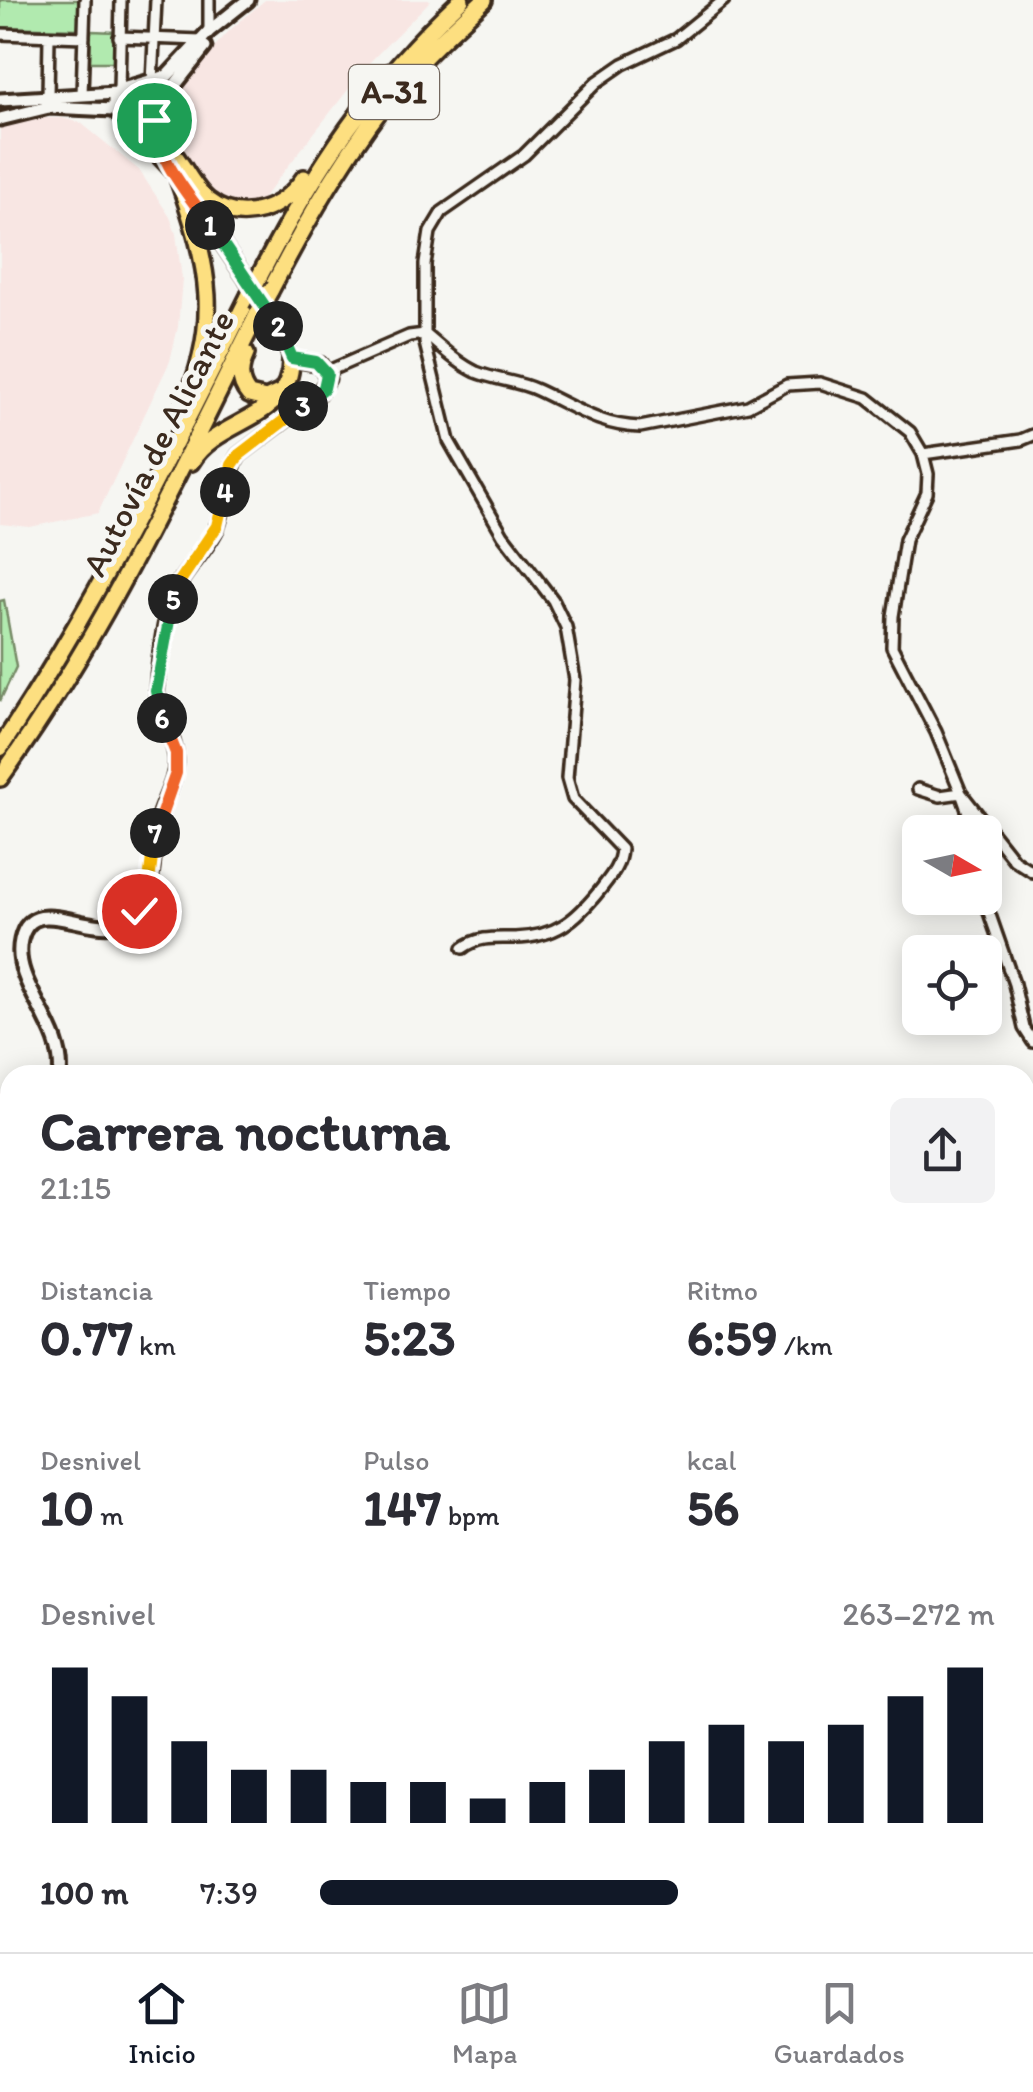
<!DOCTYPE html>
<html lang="es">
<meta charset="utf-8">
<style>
body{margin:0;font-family:Itim,sans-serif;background:#f2f2f3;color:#2b2b33;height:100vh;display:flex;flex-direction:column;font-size:38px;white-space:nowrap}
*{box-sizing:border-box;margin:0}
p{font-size:32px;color:#7c7c81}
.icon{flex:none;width:55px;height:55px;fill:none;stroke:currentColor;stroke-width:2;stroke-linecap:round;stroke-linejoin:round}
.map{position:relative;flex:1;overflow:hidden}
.details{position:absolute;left:0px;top:1065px;width:1035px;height:888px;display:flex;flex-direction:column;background:#fff;border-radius:30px 30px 0 0;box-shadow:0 5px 25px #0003}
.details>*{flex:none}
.needle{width:65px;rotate:99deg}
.tools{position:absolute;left:902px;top:815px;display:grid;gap:20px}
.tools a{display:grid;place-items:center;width:100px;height:100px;border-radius:15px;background:#fff;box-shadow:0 5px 25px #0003;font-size:50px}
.pin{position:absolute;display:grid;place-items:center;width:85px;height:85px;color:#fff;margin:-42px;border:5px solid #fff;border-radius:50%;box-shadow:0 2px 10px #0007}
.km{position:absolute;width:50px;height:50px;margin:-25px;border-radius:50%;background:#222;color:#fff;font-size:28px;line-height:50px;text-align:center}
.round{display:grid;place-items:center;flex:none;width:105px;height:105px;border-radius:15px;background:#f2f2f3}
.summary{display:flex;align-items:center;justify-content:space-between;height:170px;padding:0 40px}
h1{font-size:55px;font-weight:700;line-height:75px}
.figures{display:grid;grid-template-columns:repeat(3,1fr);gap:15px;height:170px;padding:10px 40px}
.figures div{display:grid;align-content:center}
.figures b{font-size:50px;font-weight:700}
.figures small{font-size:28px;font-weight:400}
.figures p{font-size:28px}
.chart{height:280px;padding:20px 40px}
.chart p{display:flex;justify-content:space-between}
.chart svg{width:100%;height:180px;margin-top:10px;stroke:#111827;stroke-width:6}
ul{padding:0 40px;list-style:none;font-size:32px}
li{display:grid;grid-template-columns:160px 120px 1fr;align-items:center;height:75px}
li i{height:25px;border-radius:12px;background:#111827}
.dock{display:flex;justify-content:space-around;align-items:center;height:140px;border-top:2px solid #e1e1e2;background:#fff;font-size:28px;color:#7c7c81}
.dock a{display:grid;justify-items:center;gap:5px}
.dock .selected{color:#111827}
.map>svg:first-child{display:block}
.built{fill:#f8e6e3}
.green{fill:#b1eaaf;stroke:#768a66;stroke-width:2.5}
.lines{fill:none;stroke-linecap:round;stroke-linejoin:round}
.minor-casing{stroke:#3b2a1e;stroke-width:16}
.tertiary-casing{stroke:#3b2a1e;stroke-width:19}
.motorway-casing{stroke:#3b2a1e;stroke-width:22}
.minor{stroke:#f6f6f2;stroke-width:9}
.tertiary{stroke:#f6f6f2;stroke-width:11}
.motorway{stroke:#fddf80;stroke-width:15}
.motorway-bridge-casing{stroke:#3b2a1e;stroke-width:22;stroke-linecap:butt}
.motorway-bridge{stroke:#fddf80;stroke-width:15}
.split-1-casing{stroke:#fff;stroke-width:20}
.split-2-casing{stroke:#fff;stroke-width:20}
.split-3-casing{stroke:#fff;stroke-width:20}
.split-4-casing{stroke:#fff;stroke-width:20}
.split-5-casing{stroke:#fff;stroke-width:20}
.split-6-casing{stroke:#fff;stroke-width:20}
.split-7-casing{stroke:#fff;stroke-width:20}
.split-8-casing{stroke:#fff;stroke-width:20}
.split-1{stroke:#f0652b;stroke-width:12}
.split-2{stroke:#22a559;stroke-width:12}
.split-3{stroke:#22a559;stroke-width:12}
.split-4{stroke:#f5b400;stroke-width:12}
.split-5{stroke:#f5b400;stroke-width:12}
.split-6{stroke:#22a559;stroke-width:12}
.split-7{stroke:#f0652b;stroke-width:12}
.split-8{stroke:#f5b400;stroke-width:12}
.labels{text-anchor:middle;stroke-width:10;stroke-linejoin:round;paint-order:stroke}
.shield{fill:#f6f6f2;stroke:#73675e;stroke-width:2.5}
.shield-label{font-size:32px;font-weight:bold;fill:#3b2a1e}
.street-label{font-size:35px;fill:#3b2a1e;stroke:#f6f6f2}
</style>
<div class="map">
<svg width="1033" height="1952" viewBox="0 0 1033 1952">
<rect width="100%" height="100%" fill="#f6f6f2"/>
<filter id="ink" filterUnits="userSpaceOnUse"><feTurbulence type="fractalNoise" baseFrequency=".01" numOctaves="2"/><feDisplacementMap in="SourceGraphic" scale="20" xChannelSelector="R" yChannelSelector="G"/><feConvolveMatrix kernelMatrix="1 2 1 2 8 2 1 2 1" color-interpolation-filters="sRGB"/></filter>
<g filter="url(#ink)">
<path class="built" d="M265 0H431L369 63 260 202 233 203 205 187 170 136 159 107 230 30Z
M39 118H62L81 123 139 170 170 217 176 234 182 279 178 327 170 361 98 513 30 527 0 524V127Z
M0 1092 10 1099V1194L0 1211Z"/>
<path class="green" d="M0 0H81L80 29 0 27Z
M91 31 116 32 115 62H90Z
M4 600 16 667 0 701V601Z
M0 1150 10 1157V1194L0 1211Z"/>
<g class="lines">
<g class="minor-casing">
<path id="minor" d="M209 0V31
M0 34 84 37
M119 37 201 40
M152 82 156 0
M119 90 121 0
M82 95 85 0
M48 97 49 36
M326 372 409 336 425 334C442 348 457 363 476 372 495 380 518 381 537 390 572 406 600 426 640 427L748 406 787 385 820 383 867 398 910 432 923 454 928 474 927 493 905 540 893 616 892 647 936 732 961 793 1014 860 1033 872
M923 454 1021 440 1033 435
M918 789 940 796 961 793 975 832
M984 898 1014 984 1024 1028 1033 1042
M463 948C479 936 495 938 515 938 556 937 576 920 600 890 611 876 620 866 621 849L573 799 567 778 575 680 566 627 553 600 503 535 449 441 425 343V264L430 232 442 212 524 155 597 82 623 64 676 39 724 0"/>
</g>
<g class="tertiary-casing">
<path id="tertiary" d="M0 100 116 93
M150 106 164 99 205 47
M0 119 49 107 114 110
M129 123 140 121 150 110 149 97 139 86
M60 1075C66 1027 11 984 21 940 35 877 123 972 148 891 155 867 152 841 159 816 165 797 177 780 176 759 175 734 154 713 157 687 159 659 165 607 179 583 191 564 208 547 217 527 226 503 225 476 239 455L316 397 328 379 320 364 291 359 278 326 175 174 114 110V99L119 90 167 76 209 31 248 0
M0 1364C18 1325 1 1269 10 1223
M0 1461 10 1469
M0 1609 10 1582"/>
</g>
<g class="motorway-casing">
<path id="motorway" d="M159 114C160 134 169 147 180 163 189 176 197 192 209 201 242 227 284 208 304 178
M179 181C209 267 222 322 183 409
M259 277C316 167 371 84 461 0
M270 291C310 215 351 142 407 76 430 49 458 25 484 0
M246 354C239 369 238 382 249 395L266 399 279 393
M191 462C218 417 292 421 291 359
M0 748C96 605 172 450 249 296
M0 778C104 635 179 471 258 313"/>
</g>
<use href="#minor" class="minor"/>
<use href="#tertiary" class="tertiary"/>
<use href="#motorway" class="motorway"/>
<g class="motorway-bridge-casing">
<path id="motorway-bridge" d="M249 296 259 277
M258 313 270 291"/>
</g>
<use href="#motorway-bridge" class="motorway-bridge"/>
</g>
</g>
<g class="lines" filter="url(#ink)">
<g class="split-1-casing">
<path id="split-1" d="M154 120C158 161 187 192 210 225"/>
</g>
<g class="split-2-casing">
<path id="split-2" d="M210 225 278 326"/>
</g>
<g class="split-3-casing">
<path id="split-3" d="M278 326 292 358 316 362 327 374 324 388 303 406"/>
</g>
<g class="split-4-casing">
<path id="split-4" d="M225 492 232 465 239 455 303 406"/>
</g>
<g class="split-5-casing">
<path id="split-5" d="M173 599 178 584 217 526 225 492"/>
</g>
<g class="split-6-casing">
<path id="split-6" d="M162 718 156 691 173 599"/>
</g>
<g class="split-7-casing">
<path id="split-7" d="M155 833 176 773V753L162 718"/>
</g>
<g class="split-8-casing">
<path id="split-8" d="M139 911 148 890 155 833"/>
</g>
<use href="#split-1" class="split-1"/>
<use href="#split-2" class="split-2"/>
<use href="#split-3" class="split-3"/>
<use href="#split-4" class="split-4"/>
<use href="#split-5" class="split-5"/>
<use href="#split-6" class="split-6"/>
<use href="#split-7" class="split-7"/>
<use href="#split-8" class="split-8"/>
</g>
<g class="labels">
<rect class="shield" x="349" y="65" width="90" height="54" rx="8"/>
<g class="shield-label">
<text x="394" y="103">A-31</text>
</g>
<g class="street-label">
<text transform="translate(158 443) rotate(-63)" y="12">Autovía de Alicante</text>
</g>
</g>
</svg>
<div class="tools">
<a><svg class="needle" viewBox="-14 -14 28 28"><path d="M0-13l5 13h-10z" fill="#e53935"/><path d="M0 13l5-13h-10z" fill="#7c7c81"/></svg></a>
<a><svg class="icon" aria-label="locate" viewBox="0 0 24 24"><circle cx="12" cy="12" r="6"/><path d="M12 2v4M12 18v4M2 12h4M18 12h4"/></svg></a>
</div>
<div class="pin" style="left:154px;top:120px;background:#1e9e55"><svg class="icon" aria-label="arrive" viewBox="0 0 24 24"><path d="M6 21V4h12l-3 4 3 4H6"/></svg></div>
<div class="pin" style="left:139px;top:911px;background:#d93025"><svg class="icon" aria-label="check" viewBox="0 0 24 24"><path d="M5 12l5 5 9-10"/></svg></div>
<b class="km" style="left:210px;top:225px">1</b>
<b class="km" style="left:278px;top:326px">2</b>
<b class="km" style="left:303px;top:406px">3</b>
<b class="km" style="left:225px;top:492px">4</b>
<b class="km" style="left:173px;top:599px">5</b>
<b class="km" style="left:162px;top:718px">6</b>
<b class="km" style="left:155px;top:833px">7</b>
<section class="details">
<div class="summary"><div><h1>Carrera nocturna</h1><p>21:15</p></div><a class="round"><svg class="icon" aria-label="share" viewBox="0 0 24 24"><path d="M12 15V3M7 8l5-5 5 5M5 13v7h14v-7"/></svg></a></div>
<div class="figures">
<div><p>Distancia</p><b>0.77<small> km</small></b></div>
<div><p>Tiempo</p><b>5:23</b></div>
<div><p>Ritmo</p><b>6:59<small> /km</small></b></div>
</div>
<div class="figures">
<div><p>Desnivel</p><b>10<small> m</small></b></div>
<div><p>Pulso</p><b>147<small> bpm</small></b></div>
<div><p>kcal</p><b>56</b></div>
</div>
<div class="chart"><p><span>Desnivel</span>263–272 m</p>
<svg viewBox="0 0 160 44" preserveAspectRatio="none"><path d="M5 44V6M15 44V13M25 44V24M35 44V31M45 44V31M55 44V34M65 44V34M75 44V38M85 44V34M95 44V31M105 44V24M115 44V20M125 44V24M135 44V20M145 44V13M155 44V6"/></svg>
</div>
<ul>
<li><b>100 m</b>7:39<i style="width:53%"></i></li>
</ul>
</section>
</div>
<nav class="dock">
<a class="selected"><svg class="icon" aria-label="home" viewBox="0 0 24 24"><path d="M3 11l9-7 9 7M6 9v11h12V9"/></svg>Inicio</a>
<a><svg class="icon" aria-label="map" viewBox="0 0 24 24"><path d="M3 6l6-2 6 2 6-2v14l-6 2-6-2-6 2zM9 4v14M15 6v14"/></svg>Mapa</a>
<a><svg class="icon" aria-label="saved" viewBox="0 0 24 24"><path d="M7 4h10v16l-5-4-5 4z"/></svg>Guardados</a>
</nav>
